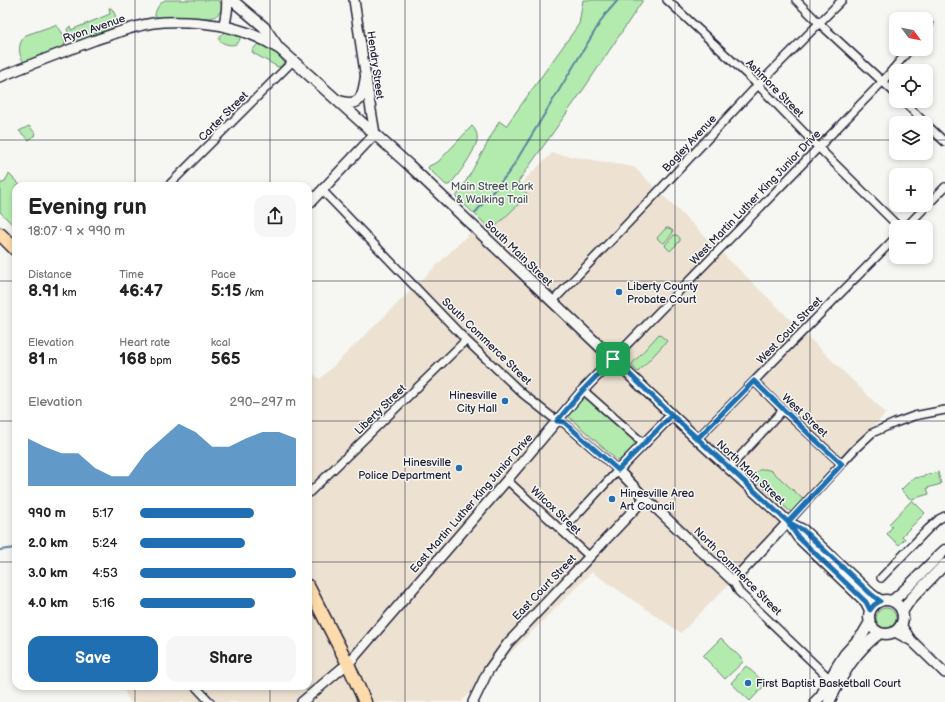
<!DOCTYPE html>
<meta charset="utf-8">
<style>
body{margin:0;font-family:"Balsamiq Sans",sans-serif;background:#f6f6f6;color:#222;height:100vh;display:flex;flex-direction:column;font-size:15px;white-space:nowrap}
*{box-sizing:border-box;margin:0}
p{font-size:13px;color:#767676}
.icon{flex:none;width:22px;height:22px;fill:none;stroke:currentColor;stroke-width:2;stroke-linecap:round;stroke-linejoin:round}
.map{position:relative;flex:1;overflow:hidden}
.panel{position:absolute;left:12px;top:182px;width:300px;height:508px;display:flex;flex-direction:column;background:#fff;border-radius:12px;box-shadow:0 2px 6px #0003}
.panel>*{flex:none}
.needle{width:26px;rotate:122deg}
.fabs{position:absolute;left:889px;top:12px;display:grid;gap:8px}
.fabs a{display:grid;place-items:center;width:44px;height:44px;border-radius:8px;background:#fff;box-shadow:0 2px 6px #0003;font-size:20px}
.pin{position:absolute;display:grid;place-items:center;width:34px;height:34px;color:#fff;margin:-17px;border-radius:8px;box-shadow:0 2px 6px #0006}
.round{display:grid;place-items:center;flex:none;width:42px;height:42px;border-radius:12px;background:#f6f6f6}
.summary{display:flex;align-items:center;justify-content:space-between;height:68px;padding:0 16px}
h1{font-size:22px;font-weight:700;line-height:30px}
.stats{display:grid;grid-template-columns:repeat(3,1fr);gap:6px;height:68px;padding:4px 16px}
.stats div{display:grid;align-content:center}
.stats b{font-size:17px;font-weight:700}
.stats small{font-size:11px;font-weight:400}
.stats p{font-size:11px}
.chart{height:112px;padding:8px 16px}
.chart p{display:flex;justify-content:space-between}
.chart svg{width:100%;height:72px;margin-top:4px;fill:#1f6fb2;opacity:.7}
.primary-button{display:flex;gap:8px;margin-top:auto;padding:8px 16px}
.primary-button a{flex:1;height:46px;border-radius:12px;background:#1f6fb2;color:#fff;font-size:16px;font-weight:700;line-height:46px;text-align:center}
.primary-button a+a{background:#f6f6f6;color:#222}
ul{padding:0 16px;list-style:none;font-size:13px}
li{display:grid;grid-template-columns:64px 48px 1fr;align-items:center;height:30px}
li i{height:10px;border-radius:5px;background:#1f6fb2}
.map>svg:first-child{display:block}
.built{fill:#ede2d2}
.green{fill:#b3ebae;stroke:#6a8674}
.lines{fill:none;stroke-linecap:round;stroke-linejoin:round}
.stream{stroke:#5c86a0;stroke-width:2}
.minor-casing{stroke:#22223b;stroke-width:10}
.tertiary-casing{stroke:#22223b;stroke-width:12}
.secondary-casing{stroke:#22223b;stroke-width:13}
.trunk-casing{stroke:#22223b;stroke-width:15}
.minor{stroke:#f6f6f2;stroke-width:7}
.tertiary{stroke:#f6f6f2;stroke-width:9}
.secondary{stroke:#f6f6f2;stroke-width:10}
.trunk{stroke:#fedbac;stroke-width:12}
.route-casing{stroke:#fff;stroke-width:8}
.route{stroke:#1f6fb2;stroke-width:5}
.grid{fill:none;stroke:#22223b;stroke-width:1;stroke-opacity:0.55}
.poi-dot{fill:#1f6fb2;stroke:#f6f6f2;stroke-width:1.5}
.labels{text-anchor:middle;stroke-width:3;stroke-linejoin:round;paint-order:stroke}
.street-label{font-size:11px;fill:#22223b;stroke:#f6f6f2}
.park-label{font-size:11px;fill:#465458;stroke:#f6f6f2}
.poi-label{font-size:11px;fill:#22223b;stroke:#f6f6f2;text-anchor:start}
</style>
<div class="map">
<svg width="945" height="702" viewBox="0 0 945 702">
<rect width="100%" height="100%" fill="#f6f6f2"/>
<filter id="ink" filterUnits="userSpaceOnUse"><feTurbulence type="fractalNoise" baseFrequency=".025" numOctaves="2"/><feDisplacementMap in="SourceGraphic" scale="8" xChannelSelector="R" yChannelSelector="G"/><feConvolveMatrix kernelMatrix="1 2 1 2 8 2 1 2 1" color-interpolation-filters="sRGB"/></filter>
<g filter="url(#ink)">
<path class="built" d="M552 153 634 167 886 413 729 584 681 633 592 572 461 702H130L122 686H308V370L320 379Z"/>
<path class="green" d="M165 0H218L223 6C221 12 217 17 210 18H162L156 17 155 15C156 8 160 3 165 0Z
M583 0H643L583 90 518 182 528 195 492 230 456 197C467 181 476 163 486 146 490 137 495 130 499 121L506 126 579 24Z
M109 8H111C115 13 119 22 115 28L75 43C70 42 69 34 67 29L70 26 71 30 110 14Z
M55 25C62 29 67 40 64 48L25 63C17 55 18 42 26 35Z
M226 31 238 36 240 37C240 48 225 46 219 40 219 36 222 33 226 31Z
M258 44H260L277 54 284 62C283 65 281 67 278 67L253 53 252 51 255 47Z
M29 126 36 134 29 140 19 131Z
M472 126C476 130 478 135 477 141 474 153 458 176 449 185H446L428 168 429 166 438 162Z
M9 174 21 186H16V228L0 212V183H4Z
M666 228H669L673 231 672 234 664 243H662L657 238Z
M674 235H677L680 238V241L670 251 665 246 666 245H665Z
M659 334 667 341 638 372 631 365Z
M582 397H586L632 439 635 444V447L622 461 617 460 568 416 569 412Z
M765 469 772 471 804 500 792 513 752 477 759 470Z
M938 472 941 484 927 488 929 494 912 499 909 498 901 490 912 479Z
M912 500 925 513 902 536 905 539 899 545 887 534 892 527 889 524Z
M876 618a10 10 0 1 1 20 0a10 10 0 1 1-20 0Z
M721 638 744 661 725 679 703 656Z
M746 666 766 684 750 701 731 683Z"/>
<g class="lines">
<path class="stream" d="M475 213 510 171 604 16 618 0
M0 550 16 548"/>
<g class="minor-casing">
<path id="minor" d="M667 0 758 85 818 147 899 227
M796 0 819 23 896 94
M926 29 929 25
M903 101 925 123
M926 124 945 142
M168 186 293 61
M322 190 466 340 523 394 557 421 564 423 618 470 562 531
M906 227 945 187
M553 301 653 197 758 85 842 0
M613 359 883 81 910 49
M754 381 783 410 842 464
M583 390 644 444
M697 439 896 237
M729 468 783 410
M507 480 590 557
M308 494 466 340
M788 522 856 448 872 433 895 423 914 416 945 410
M881 578 928 529 939 519 945 516
M733 581 739 592 830 679
M195 686 210 702"/>
</g>
<g class="tertiary-casing">
<path id="tertiary" d="M0 77C31 64 63 52 95 40 114 34 133 26 153 23 177 20 200 22 224 26
M308 205 375 134 369 98 354 0
M672 415 618 470 645 498 733 581 788 522
M901 625 911 640
M895 632 912 641 945 673
M302 702 341 669 348 664 507 480 583 390 613 359
M473 702 488 671 508 643 645 498"/>
</g>
<g class="secondary-casing">
<path id="secondary" d="M227 0C228 9 226 17 224 26 246 32 260 36 280 49L409 165 697 439 788 522 798 537 866 602 870 610
M232 0 264 27 276 44
M339 101C362 108 363 95 366 77
M789 523 803 530 872 595 881 601
M869 617a17 17 0 1 1 34 0a17 17 0 1 1-34 0Z
M892 601C911 586 927 566 945 550
M902 612 910 600 945 564
M815 702 821 696 838 665 845 654 863 634 870 622
M829 702C843 674 854 652 880 633"/>
</g>
<g class="trunk-casing">
<path id="trunk" d="M0 234 16 250
M308 586 348 664 365 702"/>
</g>
<use href="#minor" class="minor"/>
<use href="#tertiary" class="tertiary"/>
<use href="#secondary" class="secondary"/>
<use href="#trunk" class="trunk"/>
</g>
</g>
<g class="lines" filter="url(#ink)">
<g class="route-casing">
<path id="route" d="M613 359 583 390 557 421 564 422 618 470 672 415 788 522 798 537 866 602 870 610 874 605 880 601 872 595 803 530 788 522 842 464 812 437 754 381 697 439 618 363 613 359"/>
</g>
<use href="#route" class="route"/>
</g>
<path class="grid" d="M135 0V186M270 0V186M405 0V702M540 0V702M675 0V702M810 0V702M0 140H896M926 140H945M0 281H16M308 281H945M0 421H16M308 421H945M0 562H16M308 562H945M135 686V702M270 686V702"/>
<g class="poi-dot">
<circle cx="619" cy="292" r="4"/>
<circle cx="505" cy="401" r="4"/>
<circle cx="459" cy="468" r="4"/>
<circle cx="612" cy="499" r="4"/>
<circle cx="748" cy="683" r="4"/>
</g>
<g class="labels">
<g class="street-label">
<text transform="translate(94 28) rotate(-19)" y="4">Ryon Avenue</text>
<text transform="translate(376 65) rotate(82)" y="4">Hendry Street</text>
<text transform="translate(775 88) rotate(45)" y="4">Ashmore Street</text>
<text transform="translate(223 116) rotate(-45)" y="4">Carter Street</text>
<text transform="translate(689 143) rotate(-47)" y="4">Bagley Avenue</text>
<text transform="translate(755 197) rotate(-46)" y="4">West Martin Luther King Junior Drive</text>
<text transform="translate(519 253) rotate(44)" y="4">South Main Street</text>
<text transform="translate(789 330) rotate(-46)" y="4">West Court Street</text>
<text transform="translate(487 341) rotate(44)" y="4">South Commerce Street</text>
<text transform="translate(380 409) rotate(-44)" y="4">Liberty Street</text>
<text transform="translate(805 415) rotate(43)" y="4">West Street</text>
<text transform="translate(751 472) rotate(43)" y="4">North Main Street</text>
<text transform="translate(471 503) rotate(-49)" y="4">East Martin Luther King Junior Drive</text>
<text transform="translate(556 510) rotate(43)" y="4">Wilcox Street</text>
<text transform="translate(738 571) rotate(45)" y="4">North Commerce Street</text>
<text transform="translate(544 587) rotate(-46)" y="4">East Court Street</text>
</g>
<g class="park-label">
<text x="492" y="190">Main Street Park<tspan x="492" dy="13">&amp; Walking Trail</tspan></text>
</g>
<g class="poi-label">
<text x="627" y="290">Liberty County<tspan x="627" dy="13">Probate Court</tspan></text>
<text x="497" y="399" text-anchor="end">Hinesville<tspan x="497" dy="13">City Hall</tspan></text>
<text x="451" y="466" text-anchor="end">Hinesville<tspan x="451" dy="13">Police Department</tspan></text>
<text x="620" y="497">Hinesville Area<tspan x="620" dy="13">Art Council</tspan></text>
<text x="756" y="687">First Baptist Basketball Court</text>
</g>
</g>
</svg>
<div class="fabs">
<a><svg class="needle" viewBox="-14 -14 28 28"><path d="M0-13l5 13h-10z" fill="#e53935"/><path d="M0 13l5-13h-10z" fill="#767676"/></svg></a>
<a><svg class="icon" aria-label="locate" viewBox="0 0 24 24"><circle cx="12" cy="12" r="6"/><path d="M12 2v4M12 18v4M2 12h4M18 12h4"/></svg></a>
<a><svg class="icon" aria-label="layers" viewBox="0 0 24 24"><path d="M12 4l9 5-9 5-9-5zM3 14l9 5 9-5"/></svg></a>
<a>+</a>
<a>−</a>
</div>
<div class="pin" style="left:613px;top:359px;background:#1e9e55"><svg class="icon" aria-label="arrive" viewBox="0 0 24 24"><path d="M6 21V4h12l-3 4 3 4H6"/></svg></div>
<section class="panel">
<div class="summary"><div><h1>Evening run</h1><p>18:07 · 9 × 990 m</p></div><a class="round"><svg class="icon" aria-label="share" viewBox="0 0 24 24"><path d="M12 15V3M7 8l5-5 5 5M5 13v7h14v-7"/></svg></a></div>
<div class="stats">
<div><p>Distance</p><b>8.91<small> km</small></b></div>
<div><p>Time</p><b>46:47</b></div>
<div><p>Pace</p><b>5:15<small> /km</small></b></div>
</div>
<div class="stats">
<div><p>Elevation</p><b>81<small> m</small></b></div>
<div><p>Heart rate</p><b>168<small> bpm</small></b></div>
<div><p>kcal</p><b>565</b></div>
</div>
<div class="chart"><p><span>Elevation</span>290–297 m</p>
<svg viewBox="0 0 160 44" preserveAspectRatio="none"><path d="M0 44V15L10 20L20 24L30 24L40 33L50 38L60 38L70 24L80 15L90 6L100 11L110 20L120 20L130 15L140 11L150 11L160 15V44z"/></svg>
</div>
<ul>
<li><b>990 m</b>5:17<i style="width:73%"></i></li>
<li><b>2.0 km</b>5:24<i style="width:67%"></i></li>
<li><b>3.0 km</b>4:53<i style="width:100%"></i></li>
<li><b>4.0 km</b>5:16<i style="width:74%"></i></li>
</ul>
<div class="primary-button"><a>Save</a><a>Share</a></div>
</section>
</div>
